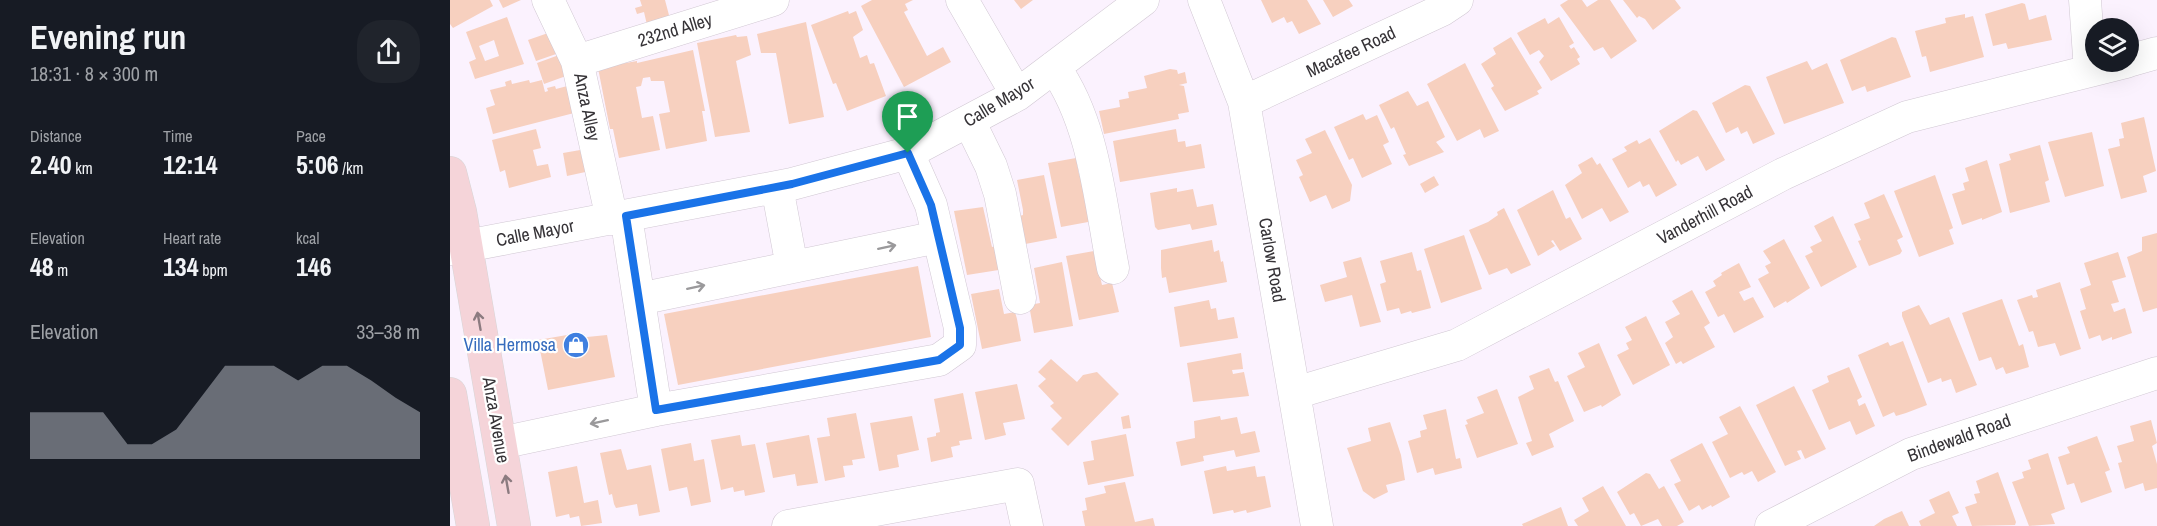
<!DOCTYPE html>
<meta charset="utf-8">
<style>
body{margin:0;font-family:"Archivo Narrow",sans-serif;background:#20242c;color:#f1f3f6;height:100vh;display:flex;flex-direction:column;font-size:22px;white-space:nowrap}
*{box-sizing:border-box;margin:0}
p{font-size:20px;color:#9ea1a6}
.icon{flex:none;width:33px;height:33px;fill:none;stroke:currentColor;stroke-width:2;stroke-linecap:round;stroke-linejoin:round}
.map{position:relative;flex:1;overflow:hidden}
.details{display:flex;flex-direction:column;background:#171b24;width:450px}
.details>*{flex:none}
.buttons{position:absolute;left:1635px;top:18px;display:grid;gap:12px}
.buttons a{display:grid;place-items:center;width:54px;height:54px;border-radius:50%;background:#171b24;box-shadow:0 6px 24px #0002;font-size:30px}
.pin{position:absolute;display:grid;place-items:center;width:51px;height:51px;color:#fff;margin:-62px -26px;border-radius:50% 50% 50% 0;rotate:-45deg;box-shadow:0 0 6px #0007}
.pin .icon{rotate:45deg}
.round{display:grid;place-items:center;flex:none;width:63px;height:63px;border-radius:24px;background:#20242c}
.overview{display:flex;align-items:center;justify-content:space-between;height:102px;padding:0 30px}
h1{font-size:33px;font-weight:700;line-height:45px}
.stats{display:grid;grid-template-columns:repeat(3,1fr);gap:9px;height:102px;padding:6px 30px}
.stats div{display:grid;align-content:center}
.stats b{font-size:26px;font-weight:700}
.stats small{font-size:16px;font-weight:400}
.stats p{font-size:16px}
.chart{height:168px;padding:12px 30px}
.chart p{display:flex;justify-content:space-between}
.chart svg{width:100%;height:108px;margin-top:6px;fill:#8c9099;opacity:.7}
main{display:flex;flex:1;min-height:0}
.map>svg:first-child{display:block}
.building{fill:#f7d0bf;fill-rule:evenodd}
.lines{fill:none;stroke-linecap:round;stroke-linejoin:round}
.minor-casing{stroke:#d1c8d3;stroke-width:33}
.major-casing{stroke:#d7d6d7;stroke-width:34}
.minor{stroke:#fff;stroke-width:32}
.major{stroke:#f5d4d9;stroke-width:33}
.oneway{stroke:#9a999b}
.oneway2{stroke:#8c7b80}
.route-casing{stroke:#fff;stroke-width:12}
.route{stroke:#1a73e8;stroke-width:8}
.labels{text-anchor:middle;stroke-width:4.5;stroke-linejoin:round;paint-order:stroke}
.street-label{font-size:18px;fill:#363337;stroke:#fff}
.shop-label{font-size:18px;fill:#366cbe;stroke:#fff;text-anchor:end}
</style>
<main>
<section class="details">
<div class="overview"><div><h1>Evening run</h1><p>18:31 · 8 × 300 m</p></div><a class="round"><svg class="icon" aria-label="share" viewBox="0 0 24 24"><path d="M12 15V3M7 8l5-5 5 5M5 13v7h14v-7"/></svg></a></div>
<div class="stats">
<div><p>Distance</p><b>2.40<small> km</small></b></div>
<div><p>Time</p><b>12:14</b></div>
<div><p>Pace</p><b>5:06<small> /km</small></b></div>
</div>
<div class="stats">
<div><p>Elevation</p><b>48<small> m</small></b></div>
<div><p>Heart rate</p><b>134<small> bpm</small></b></div>
<div><p>kcal</p><b>146</b></div>
</div>
<div class="chart"><p><span>Elevation</span>33–38 m</p>
<svg viewBox="0 0 160 44" preserveAspectRatio="none"><path d="M0 44V25L10 25L20 25L30 25L40 38L50 38L60 32L70 19L80 6L90 6L100 6L110 12L120 6L130 6L140 12L150 19L160 25V44z"/></svg>
</div>
</section>
<div class="map">
<svg width="1707" height="526" viewBox="0 0 1707 526">
<rect width="100%" height="100%" fill="#fbf2fe"/>
<path class="building" d="M0 0H40L43 6 3 28 0 24Z
M49 0H71L53 8Z
M190 0H215L220 19 197 25 194 12 187 14 185 8 192 6Z
M422 0H463L455 4 458 10 454 12 477 56 493 47 501 62 454 87 411 6Z
M564 0H583L571 9Z
M811 0H857L871 24 849 34 842 21 837 23 834 17 822 23Z
M873 0H899L903 6 883 17Z
M1118 0H1132L1137 7 1148 0H1160L1187 41 1161 59 1153 47 1144 51 1110 5Z
M1173 0H1225L1231 8 1203 30 1195 19 1189 16 1187 18Z
M1572 3 1575 4 1579 20 1596 15 1602 40 1558 49 1556 43 1543 46 1535 14Z
M398 11 399 14 406 11 413 30 403 37 410 58 417 55 420 64 424 63 436 96 397 111 386 83 383 84 361 25Z
M1515 14V18L1523 16 1534 57 1480 72 1476 56 1472 57 1465 31 1496 23 1495 18Z
M57 17 74 64 25 79 19 62 26 59 16 32ZM44 40 49 56 35 61 29 46Z
M1109 17 1124 43 1119 46 1121 49 1124 47 1130 57 1127 59 1130 64 1101 81 1089 62 1094 56 1089 50 1080 55 1067 33 1095 18 1098 24Z
M356 22 374 117 339 124 326 53H311L307 34Z
M101 32 109 53 86 61 78 40Z
M286 35 287 37 297 36 301 55 286 61 300 132 265 137 247 43Z
M1061 37 1092 88 1087 91 1089 94 1055 111 1041 88 1044 86 1031 64 1046 54 1043 48Z
M1442 37 1446 38 1461 77 1417 92 1415 86 1402 91 1390 60Z
M243 50 255 111H252L257 141 216 149 209 114 220 112 214 81H201L200 77 193 78 191 86 186 87 192 118 203 116 210 150 169 158 163 129H160L148 68 187 61V63Z
M109 55 116 76 94 84 87 63Z
M1357 61 1362 70 1377 63 1394 103 1334 124 1316 77Z
M1015 63 1049 131 1034 138 1030 129 1007 141 977 84Z
M720 69 727 70 728 74 735 72 737 83 729 85 734 86 739 112 728 114 729 119 654 134 649 111 670 107 669 100 679 98 678 92 697 88 694 76Z
M61 80 62 84 79 80 80 83 92 80 95 92 98 91 97 88 105 86 106 89 121 85 128 112 43 134 36 108 45 105 40 90 56 86 55 82Z
M1295 85 1300 86 1325 134 1303 144 1297 131 1291 134 1288 127 1276 133 1262 103Z
M958 91 967 106 978 101 995 137 986 142 994 152 959 166 953 155 956 154 944 127 941 129 929 105Z
M1243 110 1247 111 1275 160 1256 171 1248 156 1231 165 1228 160 1226 162 1209 131Z
M913 114 916 120 927 115 939 142 933 145 942 164 912 178 903 158 899 160 884 127Z
M1694 117 1706 171 1693 176 1697 192 1671 199 1658 149 1670 146 1669 139 1674 138 1671 123Z
M86 129 91 148 83 150 87 166 98 164 101 177 59 188 55 170 50 172 42 140Z
M726 129 728 142 735 141 736 147 751 144 755 168 670 182 663 141Z
M875 130 902 185 900 201 882 209 876 195 860 202 849 177 853 175 846 160 862 153 855 139Z
M1642 132 1654 186 1615 197 1598 142Z
M1200 138 1227 185 1206 197 1199 184 1193 187 1190 181 1178 188 1162 159 1177 151 1174 147 1187 140 1189 144Z
M1590 145 1599 180 1595 182 1600 202 1560 213 1549 164 1561 160 1559 154Z
M136 149 140 171 117 176 113 153Z
M1142 157 1147 165 1150 163 1179 212 1160 222 1152 208 1132 219 1115 185 1132 173 1128 165Z
M626 158 629 174 649 220 611 227 598 163Z
M1537 160 1552 212 1532 220V218L1512 225 1502 194 1515 190 1513 183 1519 181 1515 168Z
M594 175 607 238 570 245 565 217 573 215V210L567 180Z
M1485 175 1503 228 1499 230 1504 244 1469 257 1444 191Z
M984 176 989 185 975 193 970 184Z
M727 188V192L743 189 747 207 763 204 767 225 742 230 740 224 708 230 705 227 700 193Z
M1103 190 1116 219 1120 217 1132 239 1110 251 1103 240 1101 241 1105 246 1088 256 1067 210Z
M1434 194 1453 237 1447 240 1452 251 1450 254 1419 266 1408 241 1411 240 1404 224 1420 218 1414 203Z
M533 207 542 247 551 245 555 269 517 275 504 211Z
M1054 208 1081 265 1061 274 1057 268 1039 275 1019 230 1038 222 1048 215 1047 212Z
M1383 216 1407 267 1371 287 1355 256 1363 252 1360 247 1372 241 1364 226Z
M1707 233V308L1693 312 1677 257 1692 251V237Z
M1014 235 1032 289 991 303 974 249Z
M1334 239 1360 288 1337 303 1336 301 1324 308 1308 279 1319 273 1315 266 1321 263 1313 251Z
M762 240 764 252 769 250 771 262 773 261 777 282 719 293 716 277 712 278 711 268V250Z
M644 251 652 285 662 283 669 312 629 320 616 256Z
M962 252 967 271 971 270 981 308 962 313 961 311 951 314 949 308 937 311 930 284 936 282 930 261Z
M1668 252 1676 277 1662 281 1669 302 1661 304 1664 312 1675 308 1682 333 1662 340V337L1652 341 1650 335 1639 339 1630 311 1636 309 1630 289 1641 285 1634 263Z
M911 257 931 322 910 327 902 295 875 302 870 285 897 277 893 262Z
M612 262 623 326 584 333 579 305 590 303 584 268Z
M1289 263 1301 287 1289 292 1294 301 1303 297 1314 317 1284 333 1274 314 1268 317 1255 292 1266 286 1263 281 1272 275 1271 273Z
M468 266 481 337 228 385 214 314Z
M1610 282 1631 349 1610 356 1605 343 1588 347 1583 331 1579 332 1567 300 1582 295 1583 298 1588 297 1586 290Z
M549 289 554 314 565 312 567 319 571 341 532 349 521 294Z
M1242 290 1260 323 1254 327 1265 347 1233 364 1231 361 1226 364 1215 343 1223 337 1215 322 1230 314 1222 301Z
M1552 299 1569 346 1573 344 1579 367 1556 374 1553 367 1546 370 1541 357 1529 361 1512 313Z
M759 300 761 309 766 308 768 320 784 317 788 338 730 347 724 307Z
M1469 305 1480 325 1499 317 1527 385 1506 393 1501 379 1492 382 1491 378 1478 383 1452 316V312Z
M1196 316 1220 365 1183 385 1167 355 1179 349 1176 343 1182 340 1175 327Z
M117 335V339L157 335 165 377 98 390 88 340Z
M1453 341 1477 405 1456 413 1446 416 1444 412 1433 417 1408 355 1438 342 1440 346Z
M1149 343 1171 395 1152 407 1151 405 1134 412 1117 376 1135 367 1128 353Z
M791 353 793 369 782 370 783 374 794 372 799 396 743 402 737 363Z
M601 359 627 382 633 375 647 372 669 394 618 446 601 429 612 418 600 406 604 403 588 386 596 379 588 372Z
M1399 367 1412 397 1407 400 1409 406 1415 403 1425 426 1406 435 1400 421 1379 430 1362 390 1379 382 1377 376Z
M1099 368 1105 382 1108 381 1124 421 1099 434 1104 447 1082 456 1076 443 1082 441 1068 397 1084 389 1079 376Z
M567 384 575 419 553 423 556 435 535 440 525 392Z
M1344 386 1376 449 1355 459 1351 450 1347 451 1351 459 1335 466 1306 405Z
M1047 389 1068 444 1027 458 1015 425 1018 424 1016 420 1034 413 1027 397Z
M513 393 522 439 509 441 510 445 501 447 503 457 481 462 477 438 486 436V433L490 432 484 399Z
M1290 406 1326 472 1308 482 1302 471 1294 475 1292 472 1280 478 1262 442 1278 434 1269 417Z
M996 409 1006 459 1010 458 1012 468 985 475 983 468 967 473 958 441 971 437 970 431 977 429 973 415Z
M406 413 415 458 402 460 403 465 393 466 395 477 375 481 367 438 380 436 377 418Z
M679 415 681 428 673 429 671 417Z
M462 416 469 450 447 455 449 467 429 471 420 423Z
M770 416 771 420 787 417 791 434 805 431 810 452 786 457 784 450 753 456 754 461 731 466 726 442 745 438 744 421Z
M1701 420 1707 443 1702 446 1707 464V488L1695 491 1693 483 1675 489 1668 463 1672 462 1667 446 1684 441 1680 426Z
M940 422 951 455 955 480 936 485 938 492 924 499 913 491 897 448 921 441 918 428Z
M676 434 684 476 638 485 633 462 644 460 641 441Z
M290 435 292 446 305 444 315 492 295 496 294 490 284 492 283 487 271 490 261 440Z
M359 435 368 483 347 486 345 474 323 478 316 443Z
M1647 436 1660 470 1655 472 1662 492 1631 503 1624 483 1617 485 1608 457 1620 453 1617 447Z
M241 443 244 461 254 459 261 502 241 506 237 487 219 491 211 449Z
M1252 443 1280 497 1262 507 1261 505 1252 510 1249 505 1239 511 1224 484 1231 481 1220 460Z
M171 449 177 470 201 465 210 512 189 516 187 504 166 508 164 504 162 494 159 495 150 453Z
M1598 453 1615 509 1601 514 1605 524 1579 526 1562 482 1574 478 1572 472 1581 469 1578 460Z
M127 466 134 503 148 500 152 523 131 526 129 516 120 518 119 514 106 517 98 472Z
M776 466 777 471 805 466 807 477 815 476 821 507 797 513 796 510 784 513 783 510 763 514 754 471Z
M1548 472 1566 522 1565 525 1522 526 1515 507 1527 503 1524 494 1530 493 1526 481Z
M1196 473 1200 474 1209 489 1214 486 1234 522 1227 526H1212L1208 519 1191 526 1184 513 1180 515 1167 492Z
M675 482 685 522 703 518 705 526H635L632 511 637 510 635 498 656 493 654 486Z
M1153 486 1176 526H1128L1124 520 1139 511 1132 498Z
M1499 491 1509 513 1502 516 1507 526H1471L1469 521 1485 513 1479 500Z
M1111 507 1118 526H1073L1072 524Z
M1452 511 1459 526H1424L1434 519Z"/>
<g class="lines">
<g class="minor-casing">
<path id="minor" d="M98 0 127 61 162 219
M512 0 567 95
M754 0 794 102 867 526
M1635 0 1640 71
M127 61 323 0
M1678 61 1707 53
M604 67C644 122 650 202 663 268
M794 102 992 10 1007 0
M519 121 541 166 550 194 570 298
M327 187 342 267
M176 216 206 410 489 360 510 345V328L481 205 458 153
M0 249 342 184 458 153 567 95 693 0
M189 299 488 237
M845 393 1007 345 1333 174 1457 117 1676 62
M50 443 206 410
M338 526 568 484 577 526
M1321 526 1461 454 1707 373"/>
</g>
<g class="major-casing">
<path id="major" d="M0 173 10 212 64 526
M0 394 23 526"/>
</g>
<use href="#minor" class="minor"/>
<use href="#major" class="major"/>
</g>
<defs><path id="oneway-shaft" d="M-6 0H5M1.5-3L5.5 0L1.5 3" fill="none" stroke-width="1.6" stroke-linecap="round" stroke-linejoin="round" transform="scale(1.5)"/></defs>
<g class="oneway">
<use href="#oneway-shaft" transform="translate(437 247) rotate(-12)"/>
<use href="#oneway-shaft" transform="translate(246 287) rotate(-12)"/>
<use href="#oneway-shaft" transform="translate(149 422) rotate(168)"/>
</g>
<g class="oneway2">
<use href="#oneway-shaft" transform="translate(29 321) rotate(-100)"/>
<use href="#oneway-shaft" transform="translate(57 484) rotate(-100)"/>
</g>
<g class="lines">
<g class="route-casing">
<path id="route" d="M458 153 481 205 510 328V345L489 360 206 410 176 216 342 184Z"/>
</g>
<use href="#route" class="route"/>
</g>
<defs>
<g id="shop-disc" transform="scale(1.35)"><circle r="9.5" fill="#3f7fe0" stroke="#fff"/><path d="M-5-2.5h2.3a2.7 3.5 0 0 1 5.4 0H5L5.5 6h-11ZM-1.5-2.5h3a1.5 2.3 0 0 0-3 0Z" fill="#fff"/></g>
</defs>
<g fill-rule="evenodd">
<use href="#shop-disc" x="126" y="345"/>
</g>
<g class="labels">
<g class="street-label">
<text transform="translate(225 30) rotate(-17)" y="6">232nd Alley</text>
<text transform="translate(901 52) rotate(-25)" y="6">Macafee Road</text>
<text transform="translate(549 102) rotate(-31)" y="6">Calle Mayor</text>
<text transform="translate(137 107) rotate(78)" y="6">Anza Alley</text>
<text transform="translate(1255 215) rotate(-28)" y="6">Vanderhill Road</text>
<text transform="translate(85 233) rotate(-11)" y="6">Calle Mayor</text>
<text transform="translate(822 260) rotate(80)" y="6">Carlow Road</text>
<text transform="translate(46 420) rotate(80)" y="6">Anza Avenue</text>
<text transform="translate(1509 438) rotate(-20)" y="6">Bindewald Road</text>
</g>
<g class="shop-label">
<text x="106" y="351">Villa Hermosa</text>
</g>
</g>
</svg>
<div class="buttons">
<a><svg class="icon" aria-label="layers" viewBox="0 0 24 24"><path d="M12 4l9 5-9 5-9-5zM3 14l9 5 9-5"/></svg></a>
</div>
<div class="pin" style="left:458px;top:153px;background:#1e9e55"><svg class="icon" aria-label="arrive" viewBox="0 0 24 24"><path d="M6 21V4h12l-3 4 3 4H6"/></svg></div>
</div>
</main>
